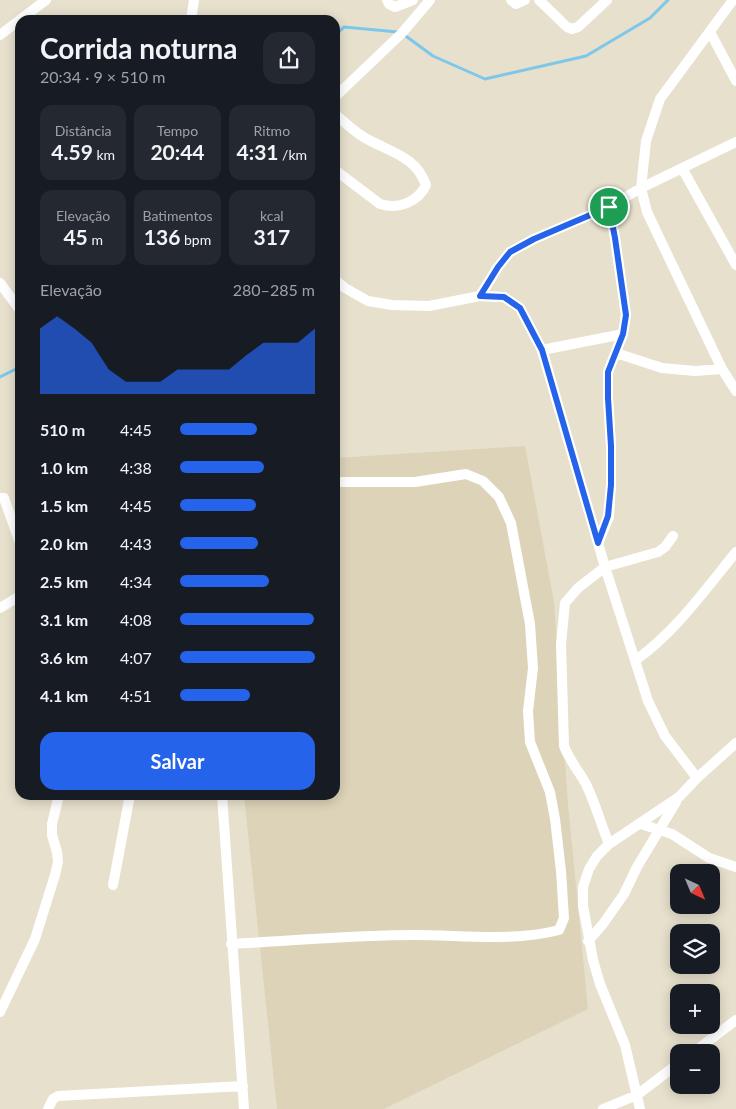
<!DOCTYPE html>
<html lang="pt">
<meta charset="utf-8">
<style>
body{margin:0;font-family:Lato,sans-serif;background:#242831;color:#f1f3f6;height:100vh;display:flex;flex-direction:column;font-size:19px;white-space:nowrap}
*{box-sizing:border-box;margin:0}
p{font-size:16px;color:#9ea1a6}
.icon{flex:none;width:28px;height:28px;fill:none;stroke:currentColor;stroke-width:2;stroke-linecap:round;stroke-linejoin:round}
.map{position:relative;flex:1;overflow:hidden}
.details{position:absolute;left:15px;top:15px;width:325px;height:785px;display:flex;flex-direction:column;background:#171b24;border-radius:15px;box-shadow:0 2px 12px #0003}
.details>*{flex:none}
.needle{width:32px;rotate:136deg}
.controls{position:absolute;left:670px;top:864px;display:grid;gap:10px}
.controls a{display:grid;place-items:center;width:50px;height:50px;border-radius:10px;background:#171b24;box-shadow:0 2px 12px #0003;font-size:25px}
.pin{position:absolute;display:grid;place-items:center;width:42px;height:42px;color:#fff;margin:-21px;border:2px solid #fff;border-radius:50%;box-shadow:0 1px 5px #0007}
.round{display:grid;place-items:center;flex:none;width:52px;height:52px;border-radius:15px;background:#242831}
.overview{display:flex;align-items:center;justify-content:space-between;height:85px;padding:0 25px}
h1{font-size:28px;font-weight:700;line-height:38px}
.stats{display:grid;grid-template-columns:repeat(3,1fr);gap:8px;height:85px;padding:5px 25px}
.stats div{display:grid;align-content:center;border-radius:12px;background:#242831;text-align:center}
.stats b{font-size:21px;font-weight:700}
.stats small{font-size:14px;font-weight:400}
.stats p{font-size:14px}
.chart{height:140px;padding:10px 25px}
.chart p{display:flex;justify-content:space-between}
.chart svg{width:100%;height:90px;margin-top:5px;fill:#2563eb;opacity:.7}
.action{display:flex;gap:10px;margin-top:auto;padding:10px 25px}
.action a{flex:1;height:58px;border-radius:15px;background:#2563eb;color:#fff;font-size:20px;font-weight:700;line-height:58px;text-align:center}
ul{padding:0 25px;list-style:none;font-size:16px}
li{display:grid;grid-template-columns:80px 60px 1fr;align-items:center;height:38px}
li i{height:12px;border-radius:6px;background:#2563eb}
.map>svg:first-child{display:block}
.built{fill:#ddd3b9}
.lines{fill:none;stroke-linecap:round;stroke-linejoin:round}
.stream{stroke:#7dc7ea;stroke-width:3}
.minor{stroke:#fff;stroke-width:10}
.route-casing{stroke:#fff;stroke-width:10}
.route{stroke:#2563eb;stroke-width:6}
</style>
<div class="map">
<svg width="736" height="1109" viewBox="0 0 736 1109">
<rect width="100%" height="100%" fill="#e7e0cd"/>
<path class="built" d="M525 446 554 602 568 804 588 1009 384 1109H277L244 795H335V458Z"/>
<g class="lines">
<path class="stream" d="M403 34 433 56 485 79 586 56 650 18 668 0
M335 36 344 27 398 32
M0 377 20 367"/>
<path class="minor" d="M387 0 389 4 395 7 413 0
M511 0 516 4 525 0
M539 0 567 27 572 29 578 27 607 0
M733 0 660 99 646 141 641 188 647 212 722 369 736 391
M191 20 194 0
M710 32 736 81
M0 35 46 0
M335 97 402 33 430 0
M335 114C346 123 356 134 369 140 393 153 416 157 426 185 418 202 398 210 380 204L335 170
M682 168 736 265
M335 280 345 288 368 301 392 305 429 306 480 296 504 297 520 308 542 350 605 567 648 701 665 736 697 778
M0 283 20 310
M480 296 498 267 510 252 534 239 609 207 641 188 736 142
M542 350 623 334
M616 353 662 368 695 371 722 369
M0 498H4L20 543
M598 543 609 517 611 485V446L608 398V372L623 334 626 315 615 238 609 207
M0 608 20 596
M636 660C676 631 705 590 736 552
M222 795 244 1109
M641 824 672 834 709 858 736 867
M609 844C601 824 595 803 586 784 579 771 569 760 564 746L561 644 565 603 578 588 605 567 658 552 665 547 673 536
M113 885 130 795
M588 941 603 924 624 894 637 867 676 802
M231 944C292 941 354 935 415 935 461 935 514 942 559 930L564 918 561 871 555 819 550 792 530 742 528 711 533 668 530 624 511 523 499 497 483 481 466 474 415 482H335
M0 1012 35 939 55 875 58 862 57 852 52 835V824L59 795
M694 1052 736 1020
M48 1109 53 1099 58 1096 243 1086
M603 1109 637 1095 679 1063
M640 1109 625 1045 600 984 593 960 583 906V887L589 869 597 856 609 844 679 797 697 778 736 743"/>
</g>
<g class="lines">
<g class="route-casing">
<path id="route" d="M609 207 615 238 626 315 623 334 608 372V398L611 446V485L608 516 598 543 542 350 520 308 504 297 480 296 498 267 510 252 534 239Z"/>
</g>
<use href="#route" class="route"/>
</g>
</svg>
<div class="controls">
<a><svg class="needle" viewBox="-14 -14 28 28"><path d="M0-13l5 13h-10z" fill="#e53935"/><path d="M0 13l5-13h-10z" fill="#9ea1a6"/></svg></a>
<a><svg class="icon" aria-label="layers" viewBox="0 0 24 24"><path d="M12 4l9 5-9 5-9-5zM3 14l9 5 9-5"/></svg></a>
<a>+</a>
<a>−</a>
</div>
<div class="pin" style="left:609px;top:207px;background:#1e9e55"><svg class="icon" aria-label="arrive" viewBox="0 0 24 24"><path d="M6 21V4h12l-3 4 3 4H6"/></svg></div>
<section class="details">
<div class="overview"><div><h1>Corrida noturna</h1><p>20:34 · 9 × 510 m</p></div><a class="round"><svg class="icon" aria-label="share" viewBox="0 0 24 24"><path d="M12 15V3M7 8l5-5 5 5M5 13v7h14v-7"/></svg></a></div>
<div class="stats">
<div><p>Distância</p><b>4.59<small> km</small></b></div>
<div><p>Tempo</p><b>20:44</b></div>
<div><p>Ritmo</p><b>4:31<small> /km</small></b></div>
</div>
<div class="stats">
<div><p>Elevação</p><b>45<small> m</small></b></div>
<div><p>Batimentos</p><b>136<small> bpm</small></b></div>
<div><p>kcal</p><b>317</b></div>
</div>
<div class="chart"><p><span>Elevação</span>280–285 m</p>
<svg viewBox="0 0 160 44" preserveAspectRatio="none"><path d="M0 44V12L10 6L20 12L30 19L40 32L50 38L60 38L70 38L80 32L90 32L100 32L110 32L120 25L130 19L140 19L150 19L160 12V44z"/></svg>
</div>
<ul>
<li><b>510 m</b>4:45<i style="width:57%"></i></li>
<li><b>1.0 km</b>4:38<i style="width:62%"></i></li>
<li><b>1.5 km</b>4:45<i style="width:56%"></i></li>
<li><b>2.0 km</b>4:43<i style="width:58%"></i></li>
<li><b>2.5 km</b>4:34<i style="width:66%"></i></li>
<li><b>3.1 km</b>4:08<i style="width:99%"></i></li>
<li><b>3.6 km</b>4:07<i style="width:100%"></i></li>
<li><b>4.1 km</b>4:51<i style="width:52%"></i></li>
</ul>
<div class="action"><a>Salvar</a></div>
</section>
</div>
